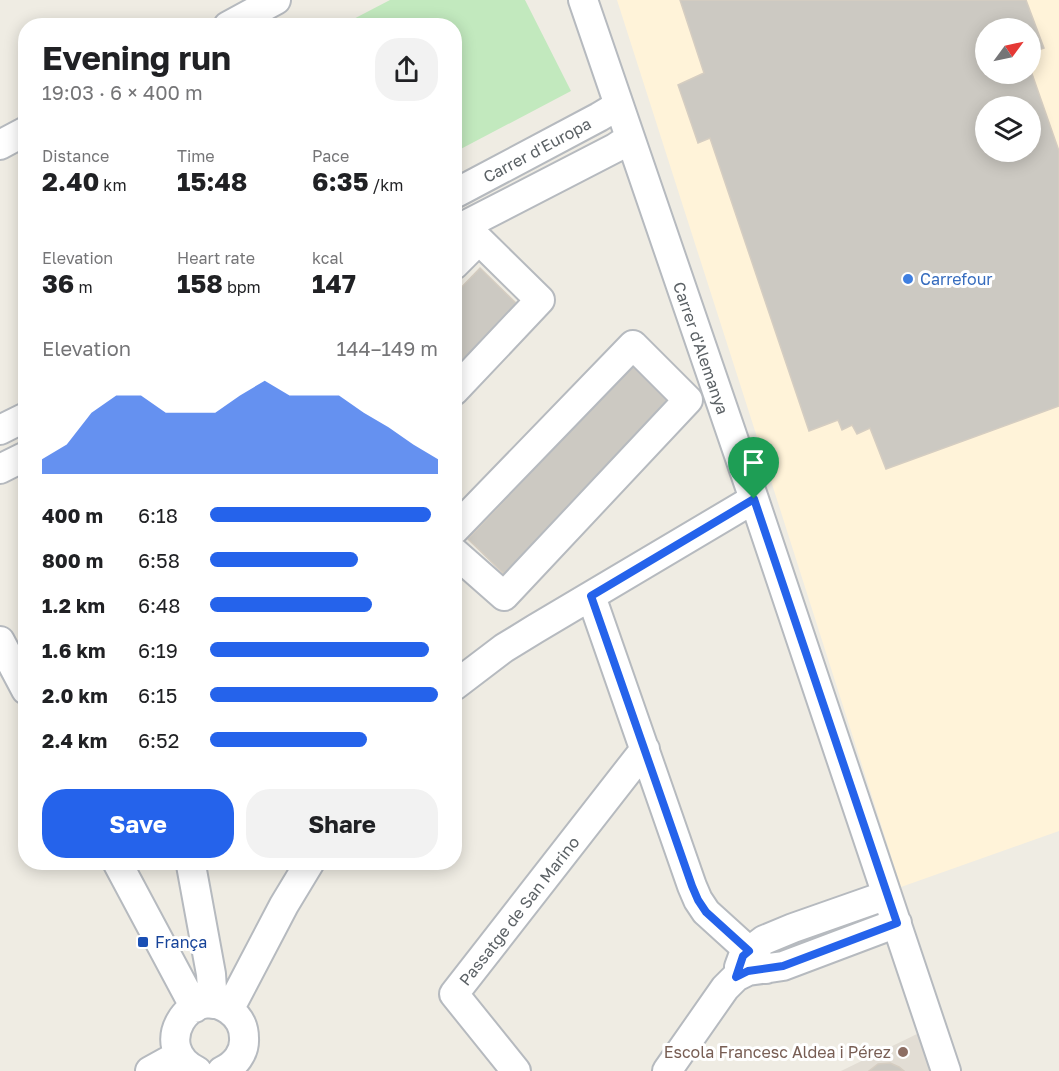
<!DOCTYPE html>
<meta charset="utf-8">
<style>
body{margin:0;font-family:"Golos Text",sans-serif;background:#f2f2f2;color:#202124;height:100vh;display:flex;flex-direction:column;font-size:22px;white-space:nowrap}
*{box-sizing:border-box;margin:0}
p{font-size:20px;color:#757577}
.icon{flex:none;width:33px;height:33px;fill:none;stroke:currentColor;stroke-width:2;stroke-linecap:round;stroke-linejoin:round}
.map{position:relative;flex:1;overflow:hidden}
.details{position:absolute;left:18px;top:18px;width:444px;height:852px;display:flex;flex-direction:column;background:#fff;border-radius:24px;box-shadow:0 3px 15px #0003}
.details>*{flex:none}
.needle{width:39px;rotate:57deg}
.tools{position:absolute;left:975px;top:18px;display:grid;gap:12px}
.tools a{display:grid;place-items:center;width:66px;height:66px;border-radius:50%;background:#fff;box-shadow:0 3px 15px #0003;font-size:30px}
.pin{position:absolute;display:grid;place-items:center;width:51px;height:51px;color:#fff;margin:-62px -26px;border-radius:50% 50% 50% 0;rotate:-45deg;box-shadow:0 0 6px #0007}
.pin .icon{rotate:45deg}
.round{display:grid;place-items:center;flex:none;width:63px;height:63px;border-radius:24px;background:#f2f2f2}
.summary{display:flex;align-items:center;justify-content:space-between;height:102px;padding:0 24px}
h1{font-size:33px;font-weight:700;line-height:45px}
.metrics{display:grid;grid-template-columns:repeat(3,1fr);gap:9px;height:102px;padding:6px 24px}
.metrics div{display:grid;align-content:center}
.metrics b{font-size:26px;font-weight:700}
.metrics small{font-size:16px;font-weight:400}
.metrics p{font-size:16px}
.chart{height:168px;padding:12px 24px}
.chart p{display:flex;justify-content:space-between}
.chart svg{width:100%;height:108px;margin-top:6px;fill:#2563eb;opacity:.7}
.button{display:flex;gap:12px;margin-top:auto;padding:12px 24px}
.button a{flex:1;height:69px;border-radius:24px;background:#2563eb;color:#fff;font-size:24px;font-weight:700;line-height:69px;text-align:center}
.button a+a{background:#f2f2f2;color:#202124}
ul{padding:0 24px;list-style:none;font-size:20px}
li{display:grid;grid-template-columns:96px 72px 1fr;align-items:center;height:45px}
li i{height:15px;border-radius:8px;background:#2563eb}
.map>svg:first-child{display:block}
.commercial{fill:#fff3d9;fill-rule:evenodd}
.education{fill:#e2ddd4}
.green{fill:#c2e9be}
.building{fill:#ccc9c2;stroke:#d5cdc1;stroke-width:1.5;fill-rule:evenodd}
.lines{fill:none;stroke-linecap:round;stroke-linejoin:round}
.minor-casing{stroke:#b6babf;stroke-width:32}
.minor{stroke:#fff;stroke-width:28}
.route-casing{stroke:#fff;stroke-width:12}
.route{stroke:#2563eb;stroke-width:8}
.shop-dot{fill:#3f7fe0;stroke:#fff;stroke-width:2}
.transit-dot{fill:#1a4fb4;stroke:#fff;stroke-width:2}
.education-dot{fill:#8d6e63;stroke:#fff;stroke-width:2}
.labels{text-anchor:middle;stroke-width:6;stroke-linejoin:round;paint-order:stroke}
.street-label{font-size:16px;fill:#5b6165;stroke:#fff}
.shop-label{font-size:16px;fill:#366cbe;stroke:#fff;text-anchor:start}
.transit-label{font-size:16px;fill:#164399;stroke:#fff;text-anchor:start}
.education-label{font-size:16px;fill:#785e54;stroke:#fff;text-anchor:end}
</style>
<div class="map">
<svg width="1059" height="1071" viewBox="0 0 1059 1071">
<rect width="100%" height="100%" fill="#efece3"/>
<path class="commercial" d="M617 0H1059V831L901 887ZM986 28H1030V74H986ZM986 106H1030V152H986Z"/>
<path class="education" d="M919 1033 932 1071H841Z"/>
<path class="green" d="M390 0H525L571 91 455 152 454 26 342 25Z"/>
<path class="building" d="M680 0H1026L1044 48 1030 53V28H986V74H1030V68L1059 151V406L886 469 870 428 857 434 852 425 842 430 838 420 809 431 710 138 698 143 678 85 704 73ZM986 106H1030V152H986Z
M480 268 520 307 454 377V295Z
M632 365 673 404 508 578 468 539Z
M890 1063 899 1067 904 1071H869L878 1064Z"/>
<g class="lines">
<g class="minor-casing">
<path id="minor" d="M583 0 754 499 946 1071
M228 26 276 0
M0 145 26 131
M454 194 599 117 619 105
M454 231 615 148 630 138
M454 265 479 240 540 300 454 391
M0 430 26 417
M0 469 26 456
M454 530 633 345 688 400 504 596 454 552
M591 596 692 886 698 900 706 912 749 951 766 969
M0 641 26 690
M454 686 504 648 535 629 754 499
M117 862 195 1008
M193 862 191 865 211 974 213 1004
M739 967 743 956 764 940 793 928 887 895
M229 1010 284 905 310 862
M150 1071 179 1055
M197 1071C149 1048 190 982 229 1010 239 1017 244 1027 244 1038 245 1053 235 1065 222 1071
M516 1071 454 994 645 749
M667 1071 725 988 736 977 748 971 783 966 897 923"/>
</g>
<use href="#minor" class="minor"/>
</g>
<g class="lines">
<g class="route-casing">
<path id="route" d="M754 499 897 923 783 966 748 971 736 977 743 956 749 951 706 912 698 900 692 886 591 596Z"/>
</g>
<use href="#route" class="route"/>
</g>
<circle class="shop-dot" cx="908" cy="279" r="6"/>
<rect class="transit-dot" x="137" y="936" width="12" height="12" rx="3"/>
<circle class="education-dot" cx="903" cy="1052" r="6"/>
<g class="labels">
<g class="street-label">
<text transform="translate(537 150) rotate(-28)" y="6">Carrer d'Europa</text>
<text transform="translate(701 348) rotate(71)" y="6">Carrer d'Alemanya</text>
<text transform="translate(519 911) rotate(-52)" y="6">Passatge de San Marino</text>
</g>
<g class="shop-label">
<text x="920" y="285">Carrefour</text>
</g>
<g class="transit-label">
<text x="155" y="948">França</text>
</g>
<g class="education-label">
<text x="891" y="1058">Escola Francesc Aldea i Pérez</text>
</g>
</g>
</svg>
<div class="tools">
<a><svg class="needle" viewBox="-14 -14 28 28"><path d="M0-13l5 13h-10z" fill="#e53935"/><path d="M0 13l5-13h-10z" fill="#757577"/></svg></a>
<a><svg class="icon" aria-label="layers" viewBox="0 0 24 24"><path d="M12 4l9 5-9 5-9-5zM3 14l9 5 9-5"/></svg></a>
</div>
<div class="pin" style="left:754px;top:499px;background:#1e9e55"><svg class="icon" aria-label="arrive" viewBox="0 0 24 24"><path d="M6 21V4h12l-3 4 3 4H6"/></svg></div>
<section class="details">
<div class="summary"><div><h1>Evening run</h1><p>19:03 · 6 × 400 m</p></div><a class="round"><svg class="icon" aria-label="share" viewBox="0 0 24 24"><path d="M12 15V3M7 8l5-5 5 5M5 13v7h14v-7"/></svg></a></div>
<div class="metrics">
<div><p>Distance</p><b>2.40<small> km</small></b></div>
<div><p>Time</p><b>15:48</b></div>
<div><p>Pace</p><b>6:35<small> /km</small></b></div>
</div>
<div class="metrics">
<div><p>Elevation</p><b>36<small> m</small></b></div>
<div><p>Heart rate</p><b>158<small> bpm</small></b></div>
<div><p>kcal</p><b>147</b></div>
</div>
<div class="chart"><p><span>Elevation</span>144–149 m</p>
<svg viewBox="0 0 160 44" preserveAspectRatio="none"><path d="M0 44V38L10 32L20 19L30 12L40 12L50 19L60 19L70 19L80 12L90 6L100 12L110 12L120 12L130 19L140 25L150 32L160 38V44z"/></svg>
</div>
<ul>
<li><b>400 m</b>6:18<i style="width:97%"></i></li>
<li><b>800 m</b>6:58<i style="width:65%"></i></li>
<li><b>1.2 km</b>6:48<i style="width:71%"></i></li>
<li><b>1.6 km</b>6:19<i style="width:96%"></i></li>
<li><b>2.0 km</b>6:15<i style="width:100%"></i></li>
<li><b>2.4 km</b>6:52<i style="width:69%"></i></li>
</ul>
<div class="button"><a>Save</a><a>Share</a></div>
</section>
</div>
